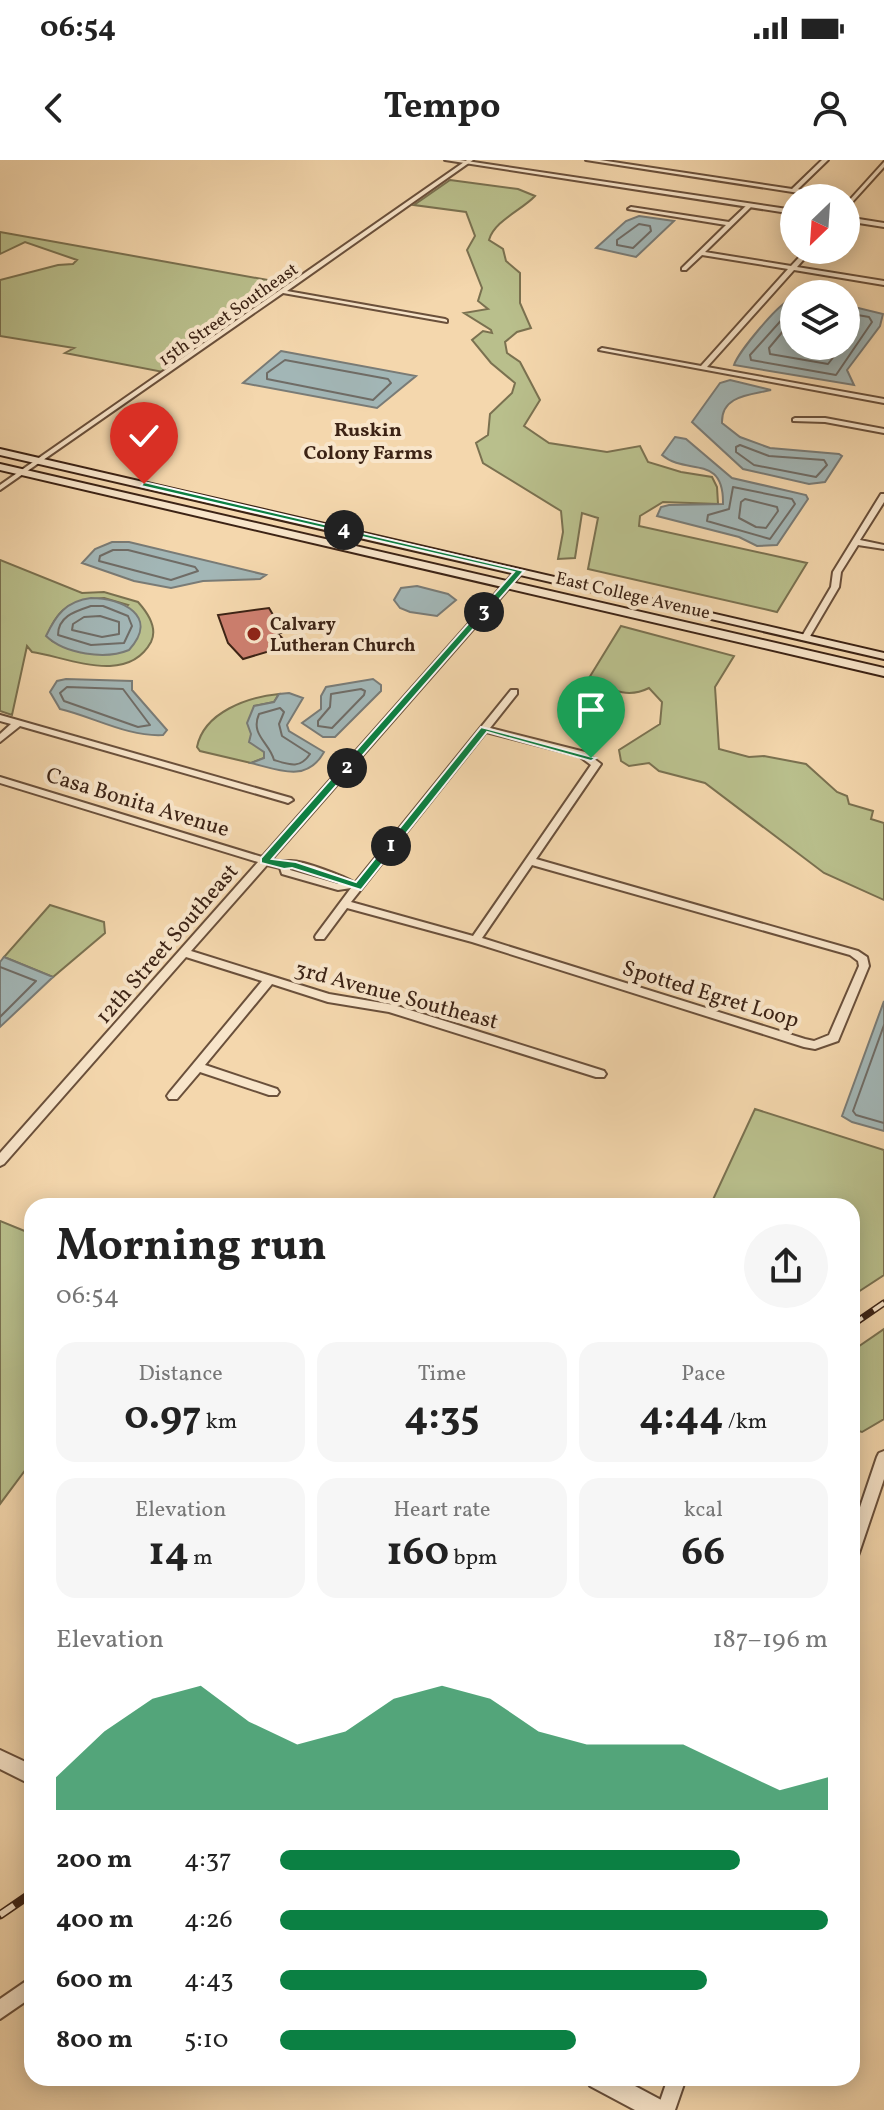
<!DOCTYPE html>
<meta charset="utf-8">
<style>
body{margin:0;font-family:Vollkorn,serif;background:#f6f6f6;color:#222;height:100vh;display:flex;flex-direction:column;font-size:30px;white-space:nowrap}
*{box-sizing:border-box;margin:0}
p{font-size:26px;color:#767676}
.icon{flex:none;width:44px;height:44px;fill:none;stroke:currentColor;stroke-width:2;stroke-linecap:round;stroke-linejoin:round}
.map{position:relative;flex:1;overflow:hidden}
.panel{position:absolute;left:24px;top:1038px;width:836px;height:888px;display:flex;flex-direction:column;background:#fff;border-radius:24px;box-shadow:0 4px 20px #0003}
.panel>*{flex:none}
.needle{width:52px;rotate:205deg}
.fabs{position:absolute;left:780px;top:24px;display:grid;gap:16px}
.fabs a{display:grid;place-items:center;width:80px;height:80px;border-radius:50%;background:#fff;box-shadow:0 4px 20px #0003;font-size:40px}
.pin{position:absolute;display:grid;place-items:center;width:68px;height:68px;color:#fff;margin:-82px -34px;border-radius:50% 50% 50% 0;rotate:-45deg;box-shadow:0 0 8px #0007}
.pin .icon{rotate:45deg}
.km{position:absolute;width:40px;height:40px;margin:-20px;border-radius:50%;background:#222;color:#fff;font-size:22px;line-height:40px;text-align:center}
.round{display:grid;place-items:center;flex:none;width:84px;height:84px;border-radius:42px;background:#f6f6f6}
.summary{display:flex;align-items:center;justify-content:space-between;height:136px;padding:0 32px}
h1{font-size:44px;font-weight:700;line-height:60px}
.figures{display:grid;grid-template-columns:repeat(3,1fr);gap:12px;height:136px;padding:8px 32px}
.figures div{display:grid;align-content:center;border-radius:20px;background:#f6f6f6;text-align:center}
.figures b{font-size:40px;font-weight:700}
.figures small{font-size:22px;font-weight:400}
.figures p{font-size:22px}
.chart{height:224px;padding:16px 32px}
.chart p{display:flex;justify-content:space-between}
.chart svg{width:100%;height:144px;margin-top:8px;fill:#0b8043;opacity:.7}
ul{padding:0 32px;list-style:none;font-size:26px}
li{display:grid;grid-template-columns:128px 96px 1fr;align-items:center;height:60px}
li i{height:20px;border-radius:10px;background:#0b8043}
.status{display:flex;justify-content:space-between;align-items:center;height:56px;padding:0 40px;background:#fff;direction:ltr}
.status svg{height:22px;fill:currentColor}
header{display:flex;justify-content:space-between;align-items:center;height:104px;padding:0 32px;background:#fff;font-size:36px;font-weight:700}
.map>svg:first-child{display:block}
.green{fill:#b9bf8c;stroke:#7a7150;stroke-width:2;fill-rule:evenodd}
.water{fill:#a2b6b6;stroke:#797b76;stroke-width:2}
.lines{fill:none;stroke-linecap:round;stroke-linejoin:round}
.shore{stroke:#6f6c66;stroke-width:2}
.building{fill:#cd7f6f;stroke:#3c2315;stroke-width:2}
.minor-casing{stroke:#6a503b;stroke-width:4}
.tertiary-casing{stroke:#6a503b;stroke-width:4}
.secondary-casing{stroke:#3c2315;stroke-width:4}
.minor{fill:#f8e5ca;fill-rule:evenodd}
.tertiary{fill:#f8e5ca;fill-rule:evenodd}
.secondary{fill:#f8e5ca;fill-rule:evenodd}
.rail-far1-casing{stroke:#3c2315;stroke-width:7}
.rail-casing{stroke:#3c2315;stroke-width:9}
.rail-far1{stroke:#f8e5ca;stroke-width:4;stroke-dasharray:13;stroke-linecap:butt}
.rail{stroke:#f8e5ca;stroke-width:6;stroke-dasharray:17;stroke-linecap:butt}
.route{fill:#0b8043;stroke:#fff;stroke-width:2}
.poi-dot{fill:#8f2418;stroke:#f8e5ca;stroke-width:3}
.labels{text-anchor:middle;stroke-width:8;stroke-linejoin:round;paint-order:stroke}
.far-street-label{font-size:18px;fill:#3c2315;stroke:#f8e5ca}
.far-poi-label{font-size:18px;font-weight:bold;fill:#3c2315;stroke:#f8e5ca;text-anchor:start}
.far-neighbourhood-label{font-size:20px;font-weight:bold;fill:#3c2315;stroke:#f8e5ca}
.street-label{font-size:22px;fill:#3c2315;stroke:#f8e5ca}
</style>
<div class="status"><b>06:54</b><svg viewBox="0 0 49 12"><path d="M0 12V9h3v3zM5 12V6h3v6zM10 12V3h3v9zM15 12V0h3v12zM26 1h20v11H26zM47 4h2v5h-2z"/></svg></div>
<header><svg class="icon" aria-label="back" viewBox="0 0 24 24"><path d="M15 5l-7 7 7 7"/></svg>Tempo<svg class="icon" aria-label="person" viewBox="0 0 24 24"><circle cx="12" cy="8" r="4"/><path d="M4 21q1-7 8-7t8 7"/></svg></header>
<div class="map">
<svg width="884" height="1950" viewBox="0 0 884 1950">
<rect width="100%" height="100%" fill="#f4d7ad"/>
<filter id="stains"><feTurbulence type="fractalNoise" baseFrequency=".0025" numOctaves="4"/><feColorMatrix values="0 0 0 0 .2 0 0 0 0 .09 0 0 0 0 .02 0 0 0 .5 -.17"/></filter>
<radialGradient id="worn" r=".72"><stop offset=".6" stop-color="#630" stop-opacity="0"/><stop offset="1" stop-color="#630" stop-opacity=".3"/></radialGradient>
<path class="green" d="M450 20 518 29 535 36C522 50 494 61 489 80L503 89 506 101 520 113V143L531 168 517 172 505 182 507 193 520 202 540 240 524 266 549 283 607 292 640 286 648 302 681 312 712 317 717 327 718 344 663 342 640 356 639 366 807 403 777 452 588 409 598 358 582 353 575 398 558 399 563 372 561 351 483 303 476 283 488 275 490 254 512 233 515 223 491 203 472 180 483 171 492 173 491 170 464 153 488 149 478 141 482 128 467 90 475 76 466 52 414 45Z
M0 72 290 124 267 136 269 138 163 212 65 193 74 188 0 176V120L58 105 73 104 77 100 25 82 0 94Z
M0 400 82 433 104 432 138 442C147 452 158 468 151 482 127 526 67 497 32 492L27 486 12 555 0 551ZM104 438 128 445 80 492 52 481 48 474C59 445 75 440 104 438Z
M621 466 734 496 715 527 719 589 749 597 764 596 806 604 837 632 847 636 849 644 873 651 871 659 884 663V740L824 713 705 623 659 611 649 603 629 606 621 601 619 590 660 564 662 542 649 528C625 540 610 528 589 518Z
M279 534 274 542 254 546 251 580 264 592V598L251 603 200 591 197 587C204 552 248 537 279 534Z
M50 745 104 762 105 773 53 817 4 797Z
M755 949 884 990V1115L852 1136V1046H710Z
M0 1061 32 1074V1301L0 1344Z
M884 1169V1259L862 1272 852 1269V1191Z"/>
<path class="water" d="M639 56 674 61 636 97 596 88 626 61Z
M794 138V186H846V145L883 154 880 166 847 210 854 225 734 205C738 193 780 140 794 138Z
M281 191 416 216 377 248 243 223Z
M730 220 771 230C751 235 721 235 722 263L740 277 770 288 839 294 842 296 825 322 809 324 743 309 692 262 720 223Z
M675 277 686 279 732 318 806 335 808 339 777 385 757 386 739 377 657 356 661 347 669 345 723 344C724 293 686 316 662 295Z
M112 382H129L266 415 260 419 203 421 171 428 134 421 82 403 95 389Z
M417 426 448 434 456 440 437 456 410 452 400 448 394 440 401 428Z
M91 438C122 438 160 456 129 490 105 500 65 494 46 476 56 455 66 441 91 438Z
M66 519 132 521V530L167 570 163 575C128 577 94 557 60 549L50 532 57 521Z
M373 519 381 525V531L335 577H323L302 563 321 549V536L326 527Z
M289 533 303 538 287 565 289 571 324 592C307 623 279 610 251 603L264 598V592L249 582 251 574 247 563 254 546 274 542 279 534Z
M4 797 53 817 0 867V802Z
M884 841V971L852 962 842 956Z"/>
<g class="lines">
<path class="shore" d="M639 64 650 66 651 71 633 88 617 85V80Z
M794 146 750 195 751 200 836 215 872 162 869 157 846 153
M794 158 769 188 770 194 828 204 842 186
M285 200 388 219 391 223 373 240 267 219V213Z
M740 285 769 296 824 300 827 305 816 317 754 305 736 292V287Z
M733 327 792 339 795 344 770 379 707 361 708 355 729 349Z
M745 339 777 347 778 351 766 368 756 367 739 358 741 342Z
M113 390H128L195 407 198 411 171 420 99 401 100 396Z
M91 446H103L128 456 132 466 124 483 91 485 58 475C58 456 76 451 91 446Z
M100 456 119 462V474L102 477 72 470 73 464 84 457Z
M67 527 123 529 150 565 138 567 64 541 60 533Z
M361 529 365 531 364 535 332 568 318 566V561L330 547 331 534Z
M280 548 284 552 279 564 282 576 310 594C300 609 290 605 274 600 269 582 250 575 259 554Z
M0 807 36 821 0 857
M884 865 853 951 856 955 884 963"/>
</g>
<path class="building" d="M269 448 283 472 278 474 290 485 243 499 228 483 218 455Z"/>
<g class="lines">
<g class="minor-casing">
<path id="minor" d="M467 0H473L287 131 445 159 447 160V162L283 133 0 330V325Z
M586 0H600L792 29 822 0H828L798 29 834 36 831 38Z
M884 2V7L846 49V44Z
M748 44 753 45 705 92 791 106 806 90H812L797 107 884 121V125L794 110 707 207 884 239V243L599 190 602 188 701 206 788 109 702 95 686 110H682V108L726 65 628 49 631 47 729 62Z
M795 258H825L884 269V273L825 262 793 261V259Z
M881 334H884V342L860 380 884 385V389L858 385 841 412 839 427 809 478 802 480 801 478 831 427 833 412Z
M517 409 524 411 271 700C281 702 282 701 291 701 304 701 344 716 355 723L511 530H517V534L490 568 585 592 601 604 536 699 858 791 867 797 869 806 838 881 815 889 804 887 472 782 347 748 324 779H316L315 777 316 775 351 728 338 730 282 714 280 708 267 705 191 791 329 834 394 845 604 911 606 914 604 917H596L389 852 328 842 272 824 205 905 277 929 279 932 277 935H269L200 912 177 939H169L167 936 169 933 262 821 186 797 4 1004 0 1006V993L258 702 0 623V617L262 697ZM486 572 579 596 591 605 473 776 351 742ZM532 705 850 795 858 801 859 806 829 875 814 881 805 879 482 778ZM292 707 339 721 341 723 338 724 290 710V708Z
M0 555 291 638 293 640 288 643 285 642 20 566 0 582V574L11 564 0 561Z
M884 1291V1319L859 1393 857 1398 852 1400V1371L877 1297 879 1293Z
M32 1817V1837L0 1859V1839Z
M668 1918H686L675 1950H657Z"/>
</g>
<g class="tertiary-casing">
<path id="tertiary" d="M445 0H460L794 50V54Z
M846 57 884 63V67L846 61Z
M0 1590 32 1605V1625L0 1609Z
M587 1918H620L665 1942 668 1950H635L590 1926Z"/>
</g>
<g class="secondary-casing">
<path id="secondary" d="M0 289 884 493V499L0 295Z
M0 304 884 508V516L0 310Z"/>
</g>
<use href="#minor" class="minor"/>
<use href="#tertiary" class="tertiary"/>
<use href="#secondary" class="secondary"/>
<g class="rail-far1-casing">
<path id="rail-far1" d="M852 1165 884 1143"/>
</g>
<g class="rail-casing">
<path id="rail" d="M0 1755 32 1733"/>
</g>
<use href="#rail-far1" class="rail-far1"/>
<use href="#rail" class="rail"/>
</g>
<path class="route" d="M144 322 524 411 272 699 296 702 356 722 481 567 596 598 591 601 487 572 361 730 292 708 284 709 261 703V698L514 412 141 326Z"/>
<circle class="poi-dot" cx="254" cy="474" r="8"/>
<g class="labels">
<g class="far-street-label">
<text transform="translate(228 154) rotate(-35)" y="6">15th Street Southeast</text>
<text transform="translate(633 435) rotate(13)" y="6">East College Avenue</text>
</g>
<g class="far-poi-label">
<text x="270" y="470">Calvary<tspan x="270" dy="21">Lutheran Church</tspan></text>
</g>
<g class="far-neighbourhood-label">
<text x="368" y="276">Ruskin<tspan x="368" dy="23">Colony Farms</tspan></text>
</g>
<g class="street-label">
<text transform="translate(138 641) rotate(17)" y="8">Casa Bonita Avenue</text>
<text transform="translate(166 783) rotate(-49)" y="8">12th Street Southeast</text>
<text transform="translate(711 833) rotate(17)" y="8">Spotted Egret Loop</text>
<text transform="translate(397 834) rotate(15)" y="8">3rd Avenue Southeast</text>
</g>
</g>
<rect width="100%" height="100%" filter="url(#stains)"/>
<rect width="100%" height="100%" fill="url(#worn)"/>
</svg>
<div class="fabs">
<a><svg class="needle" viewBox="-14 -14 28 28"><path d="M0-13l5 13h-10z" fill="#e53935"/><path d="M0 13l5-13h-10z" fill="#767676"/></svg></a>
<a><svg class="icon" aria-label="layers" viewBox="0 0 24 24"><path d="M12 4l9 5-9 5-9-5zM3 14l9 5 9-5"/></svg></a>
</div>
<div class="pin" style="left:591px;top:598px;background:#1e9e55"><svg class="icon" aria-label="arrive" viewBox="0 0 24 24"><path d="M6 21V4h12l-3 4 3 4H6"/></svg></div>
<div class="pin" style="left:144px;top:324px;background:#d93025"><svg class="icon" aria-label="check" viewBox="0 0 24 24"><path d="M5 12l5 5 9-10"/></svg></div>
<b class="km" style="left:391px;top:686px">1</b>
<b class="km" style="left:347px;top:608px">2</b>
<b class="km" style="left:484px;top:452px">3</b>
<b class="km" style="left:344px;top:370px">4</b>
<section class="panel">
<div class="summary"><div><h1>Morning run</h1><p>06:54</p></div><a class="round"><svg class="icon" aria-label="share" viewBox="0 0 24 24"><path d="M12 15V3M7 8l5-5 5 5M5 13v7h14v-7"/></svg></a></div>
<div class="figures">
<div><p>Distance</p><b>0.97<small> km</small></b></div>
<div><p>Time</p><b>4:35</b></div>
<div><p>Pace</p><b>4:44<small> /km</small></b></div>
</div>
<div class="figures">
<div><p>Elevation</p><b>14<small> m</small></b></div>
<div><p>Heart rate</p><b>160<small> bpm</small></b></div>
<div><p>kcal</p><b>66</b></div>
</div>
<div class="chart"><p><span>Elevation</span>187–196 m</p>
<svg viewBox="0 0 160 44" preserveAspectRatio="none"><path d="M0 44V34L10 20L20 10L30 6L40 17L50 24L60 20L70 10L80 6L90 10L100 20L110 24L120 24L130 24L140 31L150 38L160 34V44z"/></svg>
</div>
<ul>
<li><b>200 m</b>4:37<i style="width:84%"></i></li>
<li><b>400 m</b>4:26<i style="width:100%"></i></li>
<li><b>600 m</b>4:43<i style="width:78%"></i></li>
<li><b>800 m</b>5:10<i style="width:54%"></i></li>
</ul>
</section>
</div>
